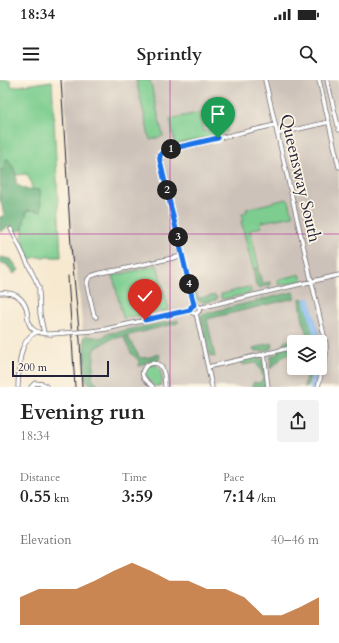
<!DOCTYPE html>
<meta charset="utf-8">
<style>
body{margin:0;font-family:Cardo,serif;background:#f2f2f2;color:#222;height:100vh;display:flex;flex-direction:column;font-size:15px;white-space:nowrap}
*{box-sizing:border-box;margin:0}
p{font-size:13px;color:#767676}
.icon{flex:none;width:22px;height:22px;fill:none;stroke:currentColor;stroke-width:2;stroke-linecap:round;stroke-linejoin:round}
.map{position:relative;height:307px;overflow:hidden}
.side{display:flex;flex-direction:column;background:#fff;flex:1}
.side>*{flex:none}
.buttons{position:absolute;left:287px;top:255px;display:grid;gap:8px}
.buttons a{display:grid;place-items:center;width:40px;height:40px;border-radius:4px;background:#fff;box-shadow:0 2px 6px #0003;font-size:20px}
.scale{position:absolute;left:12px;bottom:10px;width:97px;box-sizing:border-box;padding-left:4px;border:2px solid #22223b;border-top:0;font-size:11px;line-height:14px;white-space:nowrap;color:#22223b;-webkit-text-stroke:3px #fcf5e5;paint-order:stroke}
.pin{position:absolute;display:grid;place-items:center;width:34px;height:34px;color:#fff;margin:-41px -17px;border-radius:50% 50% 50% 0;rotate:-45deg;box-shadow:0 0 4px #0007}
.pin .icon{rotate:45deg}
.km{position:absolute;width:20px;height:20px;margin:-10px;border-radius:50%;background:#222;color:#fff;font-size:11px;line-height:20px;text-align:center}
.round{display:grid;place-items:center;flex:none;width:42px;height:42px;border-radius:4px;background:#f2f2f2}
.overview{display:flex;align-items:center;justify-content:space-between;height:68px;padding:0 20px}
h1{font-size:22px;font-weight:800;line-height:30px}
.stats{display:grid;grid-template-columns:repeat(3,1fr);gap:6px;height:68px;padding:4px 20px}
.stats div{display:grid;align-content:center}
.stats b{font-size:17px;font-weight:800}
.stats small{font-size:11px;font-weight:400}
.stats p{font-size:11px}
.chart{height:112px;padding:8px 20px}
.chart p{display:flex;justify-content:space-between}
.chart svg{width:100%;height:72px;margin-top:4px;fill:#b45309;opacity:.7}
.status{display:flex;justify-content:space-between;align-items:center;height:28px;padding:0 20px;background:#fff;direction:ltr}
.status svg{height:11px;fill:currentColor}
header{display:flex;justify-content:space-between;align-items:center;height:52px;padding:0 20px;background:#fff;font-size:18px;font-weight:800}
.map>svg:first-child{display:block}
.industrial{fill:#cdc2b9;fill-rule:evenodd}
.green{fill:#7bcd8f;stroke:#4e7865}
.forest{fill:#64b07a;stroke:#43695a}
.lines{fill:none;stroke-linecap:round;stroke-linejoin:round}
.river{stroke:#87bbf5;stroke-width:6}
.minor-casing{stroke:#6c686f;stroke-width:5}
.minor{stroke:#fff;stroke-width:3.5}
.rail{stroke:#22223b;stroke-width:1}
.minor-bridge-casing{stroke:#6c686f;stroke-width:5;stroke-linecap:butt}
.minor-bridge{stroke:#fff;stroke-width:3.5}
.route-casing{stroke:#fff;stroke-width:8}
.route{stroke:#1a73e8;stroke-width:5}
.grid{fill:none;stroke:#b5179e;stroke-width:1;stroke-opacity:0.55}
.labels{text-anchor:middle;stroke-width:3.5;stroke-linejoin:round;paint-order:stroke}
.street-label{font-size:17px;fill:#22223b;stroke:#fcf5e5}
</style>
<div class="status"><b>18:34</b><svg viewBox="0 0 49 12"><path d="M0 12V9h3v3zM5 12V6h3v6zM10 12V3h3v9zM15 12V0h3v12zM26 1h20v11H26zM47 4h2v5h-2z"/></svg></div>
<header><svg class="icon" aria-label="menu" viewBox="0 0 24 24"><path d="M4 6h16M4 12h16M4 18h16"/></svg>Sprintly<svg class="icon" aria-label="search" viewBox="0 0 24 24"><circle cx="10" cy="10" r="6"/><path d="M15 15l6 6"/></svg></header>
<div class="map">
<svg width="339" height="307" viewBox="0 0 339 307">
<rect width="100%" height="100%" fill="#fcf5e5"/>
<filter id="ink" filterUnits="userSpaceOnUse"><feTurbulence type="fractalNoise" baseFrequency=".025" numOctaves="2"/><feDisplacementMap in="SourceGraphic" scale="8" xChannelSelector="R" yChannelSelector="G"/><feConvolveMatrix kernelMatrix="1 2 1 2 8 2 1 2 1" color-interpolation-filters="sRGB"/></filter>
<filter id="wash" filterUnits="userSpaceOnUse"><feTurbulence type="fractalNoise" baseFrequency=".012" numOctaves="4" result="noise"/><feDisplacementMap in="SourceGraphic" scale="16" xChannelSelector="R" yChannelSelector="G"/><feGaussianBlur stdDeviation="0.9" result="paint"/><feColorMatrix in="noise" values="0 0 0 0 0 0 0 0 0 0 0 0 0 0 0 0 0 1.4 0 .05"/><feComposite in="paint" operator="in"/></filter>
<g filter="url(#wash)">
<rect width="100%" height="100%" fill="#f6e9d0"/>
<path class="industrial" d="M64 0H339V307H85L83 256 80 221 73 167 71 142ZM294 262H320V288H294Z"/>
<path class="green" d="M0 0H10L12 7 52 1 61 177H36L28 180C21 166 21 147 27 132 30 124 36 117 40 110H32L31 102 27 94 16 95 14 89 9 82 5 81 4 91 0 90Z
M136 0H150L163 56 150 60Z
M221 28 224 40V44H217L214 35 200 38 203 52 224 48 227 49V51L226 53 175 64 170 39Z
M286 119 289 121 293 136 261 142 262 147 250 150 259 187 253 189 241 141 243 140 242 134 247 132 246 129Z
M157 185 169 230 123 238 113 196Z
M300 194 302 201 281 205H279L278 200Z
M248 207 250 208 251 211 250 213 223 219 221 218V214H223Z
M150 285H156L160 289 162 300 161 305C160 305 159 306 158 306 154 307 152 303 150 301 144 296 143 290 150 285Z"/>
<path class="forest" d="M6 79H8L14 89 16 95V104L25 109 40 110 41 131 27 130 25 137 23 149 15 153 11 145 0 152V137L4 136 1 121H0V90H4L5 81Z
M0 177 11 179 19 190 14 194 6 184H0Z
M255 188 258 189 262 203 270 202 271 205 258 208 256 206 253 189Z
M194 202 198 218H200L215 215 217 217 216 220C207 222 203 224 195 219L193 203Z
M293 212 295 218 207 239 215 277 210 276 201 236 203 234Z
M300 218 305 220 313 233 322 265V278L320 284V262H294V279L288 275 283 277 270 289 271 276 277 274 285 261 307 260 306 252 302 237Z
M178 240V243L109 260 95 269 92 297 99 307H93L86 299 84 257C89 254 90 257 95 257 97 258 101 257 104 257L106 254Z
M128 257 140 278 150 277 159 274 160 275 159 280H151L139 286V281L131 273 124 258Z
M272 263 273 266C268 272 260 272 253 270V268Z
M257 277 263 280C264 288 268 297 265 305L260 307H253L252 306 254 302 259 303 263 300 262 292 256 283 243 285 241 282 244 280Z
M306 288H319L318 294 310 295 307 307H304L307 289Z"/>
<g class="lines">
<path class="river" d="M308 221 318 262
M312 307 316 288"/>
</g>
</g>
<g filter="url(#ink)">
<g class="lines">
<g class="minor-casing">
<path id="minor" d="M265 0 326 264V275L318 307
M319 0 339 87
M327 0 339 50
M277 54 329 42
M11 149 39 207V211L40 234 44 253
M0 213C10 212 20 215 25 225 30 234 24 247 38 252 42 254 47 254 51 254
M190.5 229a4.5 4.5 0 1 1 9 0a4.5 4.5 0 1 1-9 0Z
M194 225 160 81C159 76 161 72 166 70L275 45
M199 228 339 195
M196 233 212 307
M96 237 94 235 87 205C87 202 87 200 89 198 93 193 112 191 118 190L182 176
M93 251 106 249 191 230
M264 273 268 307
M208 287 294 267
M18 307C19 290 18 259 37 252
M31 307 35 303 43 304 46 306V307
M153 307C151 304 146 301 144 298 137 287 156 277 162 288 165 293 165 301 165 307"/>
</g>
<use href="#minor" class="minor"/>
<path class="rail" d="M61 0 71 166 80 260 82 307
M68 196 75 307"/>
<g class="minor-bridge-casing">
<path id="minor-bridge" d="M51 254 93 251"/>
</g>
<use href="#minor-bridge" class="minor-bridge"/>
</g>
</g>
<g class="lines" filter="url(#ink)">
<g class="route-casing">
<path id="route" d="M145 240 190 230 191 227 194 225 160 81C159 76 161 72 166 70L218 58"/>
</g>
<use href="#route" class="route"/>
</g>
<path class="grid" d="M170 0V307M0 154H339"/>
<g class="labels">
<g class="street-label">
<text transform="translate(301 98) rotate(77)" y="6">Queensway South</text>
</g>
</g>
</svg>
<div class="buttons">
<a><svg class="icon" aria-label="layers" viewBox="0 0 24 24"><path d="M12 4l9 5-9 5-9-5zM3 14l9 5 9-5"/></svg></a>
</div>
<div class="scale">200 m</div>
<div class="pin" style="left:218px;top:58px;background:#1e9e55"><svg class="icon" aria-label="arrive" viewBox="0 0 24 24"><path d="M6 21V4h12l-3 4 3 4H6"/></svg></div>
<div class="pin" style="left:145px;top:240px;background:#d93025"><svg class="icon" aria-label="check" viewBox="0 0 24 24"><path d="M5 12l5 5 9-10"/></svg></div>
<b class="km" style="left:171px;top:69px">1</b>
<b class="km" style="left:167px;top:110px">2</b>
<b class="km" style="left:178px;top:157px">3</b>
<b class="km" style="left:189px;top:204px">4</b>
</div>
<section class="side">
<div class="overview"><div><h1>Evening run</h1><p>18:34</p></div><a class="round"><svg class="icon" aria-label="share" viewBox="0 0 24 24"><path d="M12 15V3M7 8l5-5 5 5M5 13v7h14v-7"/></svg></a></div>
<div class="stats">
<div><p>Distance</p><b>0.55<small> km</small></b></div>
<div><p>Time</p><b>3:59</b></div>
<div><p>Pace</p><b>7:14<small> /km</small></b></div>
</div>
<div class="chart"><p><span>Elevation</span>40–46 m</p>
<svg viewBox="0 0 160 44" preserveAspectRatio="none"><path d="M0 44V27L10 22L20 22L30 22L40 17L50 11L60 6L70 11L80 17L90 17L100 22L110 22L120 27L130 38L140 38L150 33L160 27V44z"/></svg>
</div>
</section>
